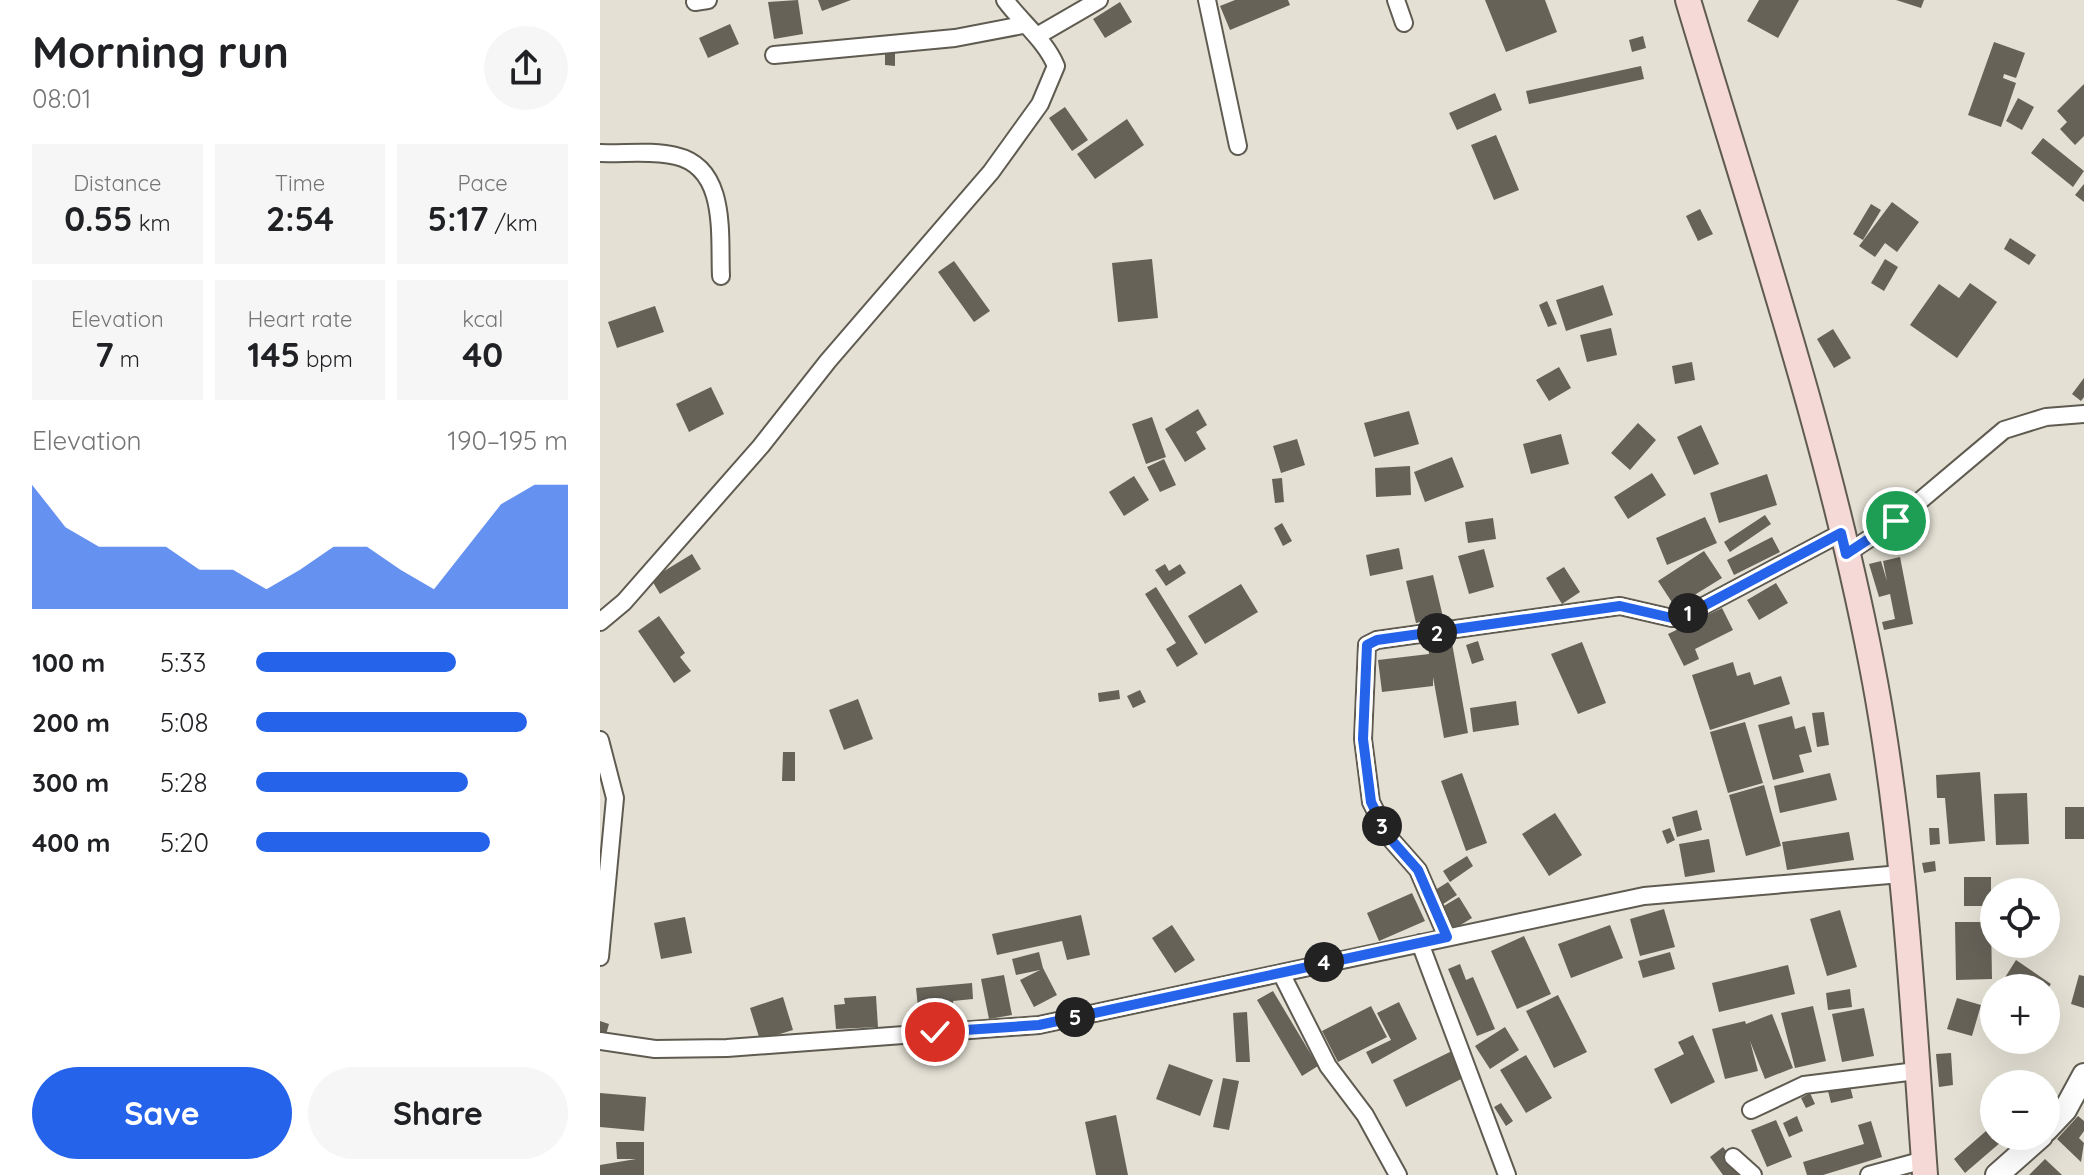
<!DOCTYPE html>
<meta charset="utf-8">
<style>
body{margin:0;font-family:Quicksand,sans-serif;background:#f6f6f6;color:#202124;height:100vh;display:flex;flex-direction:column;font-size:30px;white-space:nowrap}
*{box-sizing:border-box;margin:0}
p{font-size:26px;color:#757577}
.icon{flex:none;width:44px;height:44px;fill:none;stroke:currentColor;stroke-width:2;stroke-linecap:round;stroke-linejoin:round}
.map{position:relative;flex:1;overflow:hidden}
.drawer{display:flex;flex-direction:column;background:#fff;width:600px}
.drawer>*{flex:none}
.controls{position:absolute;left:1380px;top:878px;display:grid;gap:16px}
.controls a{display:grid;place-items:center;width:80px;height:80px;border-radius:50%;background:#fff;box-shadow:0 8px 32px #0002;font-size:40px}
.pin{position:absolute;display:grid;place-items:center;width:68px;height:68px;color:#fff;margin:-34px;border:4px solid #fff;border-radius:50%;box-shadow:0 2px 8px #0007}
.km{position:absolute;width:40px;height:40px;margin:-20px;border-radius:50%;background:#222;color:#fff;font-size:22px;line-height:40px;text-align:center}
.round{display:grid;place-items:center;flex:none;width:84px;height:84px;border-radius:42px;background:#f6f6f6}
.head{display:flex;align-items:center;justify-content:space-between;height:136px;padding:0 32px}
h1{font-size:44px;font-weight:700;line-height:60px}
.figures{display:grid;grid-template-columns:repeat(3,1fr);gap:12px;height:136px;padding:8px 32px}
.figures div{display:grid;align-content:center;border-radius:0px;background:#f6f6f6;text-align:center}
.figures b{font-size:34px;font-weight:700}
.figures small{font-size:22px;font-weight:400}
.figures p{font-size:22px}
.chart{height:224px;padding:16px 32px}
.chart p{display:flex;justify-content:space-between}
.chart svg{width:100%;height:144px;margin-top:8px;fill:#2563eb;opacity:.7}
.cta{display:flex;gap:16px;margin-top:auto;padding:16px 32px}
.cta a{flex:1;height:92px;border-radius:48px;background:#2563eb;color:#fff;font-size:32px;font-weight:700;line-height:92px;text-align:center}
.cta a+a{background:#f6f6f6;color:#202124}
ul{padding:0 32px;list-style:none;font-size:26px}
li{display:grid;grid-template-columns:128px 96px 1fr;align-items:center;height:60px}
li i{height:20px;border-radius:10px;background:#2563eb}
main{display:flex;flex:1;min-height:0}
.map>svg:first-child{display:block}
.building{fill:#666258}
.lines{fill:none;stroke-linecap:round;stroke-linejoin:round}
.minor-casing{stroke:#5f5b51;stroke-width:20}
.tertiary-casing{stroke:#5f5b51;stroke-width:26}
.secondary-casing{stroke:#5f5b51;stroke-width:28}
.minor{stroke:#fff;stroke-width:16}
.tertiary{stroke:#fff;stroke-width:22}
.secondary{stroke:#f5d9d7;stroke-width:24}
.route-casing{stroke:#fff;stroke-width:16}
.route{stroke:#2563eb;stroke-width:10}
</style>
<main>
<section class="drawer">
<div class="head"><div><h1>Morning run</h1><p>08:01</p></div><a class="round"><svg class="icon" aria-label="share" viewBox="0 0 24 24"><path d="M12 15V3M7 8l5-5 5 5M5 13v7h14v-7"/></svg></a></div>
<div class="figures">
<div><p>Distance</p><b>0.55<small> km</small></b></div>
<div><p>Time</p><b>2:54</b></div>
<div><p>Pace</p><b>5:17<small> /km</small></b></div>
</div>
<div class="figures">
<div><p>Elevation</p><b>7<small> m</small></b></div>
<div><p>Heart rate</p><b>145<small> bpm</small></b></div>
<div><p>kcal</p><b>40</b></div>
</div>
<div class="chart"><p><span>Elevation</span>190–195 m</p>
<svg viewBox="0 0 160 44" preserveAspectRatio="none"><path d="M0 44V6L10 19L20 25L30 25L40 25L50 32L60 32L70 38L80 32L90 25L100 25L110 32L120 38L130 25L140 12L150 6L160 6V44z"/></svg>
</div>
<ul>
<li><b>100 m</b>5:33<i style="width:64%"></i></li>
<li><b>200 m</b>5:08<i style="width:87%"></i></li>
<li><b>300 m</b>5:28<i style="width:68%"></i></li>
<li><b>400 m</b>5:20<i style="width:75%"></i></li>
</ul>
<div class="cta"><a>Save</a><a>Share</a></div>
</section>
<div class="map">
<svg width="1484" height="1175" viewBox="0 0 1484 1175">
<rect width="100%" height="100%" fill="#e4e0d4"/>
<path class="building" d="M198 0 203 34 174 39 168 2Z
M218 0H251L222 11Z
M635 0H688L690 5 630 30 620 6Z
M885 0H945L957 32 906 52Z
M1159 0H1199L1178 38 1147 21Z
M1296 0H1324L1321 8Z
M520 2 532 22 505 38 493 19Z
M130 24 139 44 108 58 99 38Z
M1043 36 1046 48 1032 52 1029 40Z
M1394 42 1425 53 1416 78 1404 74 1403 78 1416 83 1401 127 1368 115Z
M285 48H295V66L285 65Z
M1041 66 1044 79 929 104 926 91Z
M1484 84V136L1475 145 1460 129 1467 122 1457 111Z
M895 93 902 110 857 130 849 113Z
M1418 98 1434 107 1422 130 1406 121Z
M465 107 488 140 472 151 449 118Z
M527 119 544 145 495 179 477 154Z
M896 135 919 190 894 200 871 145Z
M1443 138 1484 171 1473 187 1431 153Z
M1484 184V202L1475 195Z
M1292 202 1319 222 1297 252 1285 243 1275 257 1259 246Z
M1271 204 1281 210 1263 240 1253 234Z
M1100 209 1113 234 1098 241 1086 216Z
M1410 238 1436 255 1429 265 1404 249Z
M552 259 558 318 518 322 512 263Z
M1285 259 1298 267 1284 291 1271 283Z
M354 261 390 311 374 322 338 272Z
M1370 283 1397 302 1357 358 1310 325 1339 284 1359 298Z
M1003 285 1013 315 966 331 956 300Z
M947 301 957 324 948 327 939 305Z
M55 306 64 332 17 348 8 322Z
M1011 328 1017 355 987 362 980 335Z
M1233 329 1251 358 1234 368 1217 339Z
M1092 362 1095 380 1075 384 1072 366Z
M959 367 971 388 949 401 936 380Z
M1484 378V397L1481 401 1472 394Z
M111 387 124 414 89 432 76 404Z
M598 409 607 425 596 432 606 449 585 462 565 429Z
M809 411 819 444 774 457 764 423Z
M552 417 566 457 546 464 532 424Z
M1038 423 1056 440 1030 470 1011 453Z
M1101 425 1119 464 1094 475 1077 437Z
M961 434 969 464 931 474 923 444Z
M697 439 705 465 681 473 673 446Z
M852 457 864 487 825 502 814 472Z
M564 459 576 485 560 492 547 467Z
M810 466 811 495 776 497 775 468Z
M1052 473 1066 495 1028 519 1014 497Z
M1167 474 1177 505 1119 523 1110 493Z
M534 476 549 500 524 516 509 492Z
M682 478 684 502 675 503 672 479Z
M1165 515 1171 524 1130 552 1124 542Z
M1105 517 1117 543 1067 565 1056 538Z
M893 518 896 539 868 543 865 522Z
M682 523 692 541 683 546 674 528Z
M1172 537 1180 552 1134 575 1127 560Z
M799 548 803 569 770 576 766 555Z
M884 549 894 587 869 594 858 556Z
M1104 551 1122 578 1075 607 1058 581Z
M92 554 101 569 60 594 51 579Z
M1300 557 1313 624 1284 630 1282 622 1295 619 1290 594 1279 597 1269 564 1281 561 1287 581 1283 561Z
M565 564 569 571 580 564 586 573 566 586 555 570Z
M964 567 980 592 962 604 946 578Z
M833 575 843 617 816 623 806 581Z
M1176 583 1188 603 1159 620 1147 600Z
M641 584 658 612 605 644 588 616Z
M556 587 598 654 577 667 566 649 576 643 545 594Z
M1122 608 1133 630 1095 649 1099 659 1084 666 1068 634Z
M59 616 85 653 80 657 91 671 74 683 38 631Z
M878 641 884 660 872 664 866 645Z
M982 642 1006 703 978 714 951 654Z
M852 643 868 733 844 738 833 677V686L782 692 778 660 829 654 828 647Z
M1133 662 1137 676 1150 672 1154 685 1181 676 1190 704 1110 730 1092 675Z
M519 690 520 699 499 702 498 693Z
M540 690 546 702 533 708 527 696Z
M258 699 273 739 244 750 229 710Z
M916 701 919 725 873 732 870 708Z
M1224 712 1229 745 1217 747 1212 713Z
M1192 716 1195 729 1205 726 1212 752 1199 755 1204 772 1173 780 1158 725Z
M1145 722 1163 783 1128 793 1110 732Z
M183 752H195V781H182Z
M1380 772 1385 841 1349 844 1345 798H1337L1336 775Z
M862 773 887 843 866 851 841 781Z
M1230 773 1237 800 1180 813 1174 786Z
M1164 785 1181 846 1146 856 1129 795Z
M1427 793 1429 844 1396 845 1394 794Z
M1465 807H1484V839H1465Z
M1097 810 1102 830 1077 837 1072 817Z
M955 813 982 855 949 876 922 834Z
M1070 828 1075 840 1067 844 1062 831Z
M1329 828H1339L1340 844 1330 845Z
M1249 832 1254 860 1187 870 1182 842Z
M1109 839 1115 872 1085 877 1079 844Z
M867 856 873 866 850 882 843 871Z
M1335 861 1336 871 1324 873 1322 863Z
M1364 877H1391V906H1364Z
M848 882 857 895 840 906 832 892Z
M812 893 825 921 779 941 767 913Z
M859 897 872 918 854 929 842 907Z
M1064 909 1075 947 1040 956 1030 919Z
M1240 910 1257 967 1227 976 1210 919Z
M481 915 490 955 467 960 462 941 397 955 392 934Z
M85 917 92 953 61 959 54 923Z
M1355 922H1391L1392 979 1356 980Z
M572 925 595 960 575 973 552 938Z
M1010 925 1023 958 971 978 958 944Z
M924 936 951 994 917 1009 891 951Z
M439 952 443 968 457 995 434 1007 420 980 440 970 416 975 412 959Z
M1070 952 1075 969 1043 978 1038 961Z
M1416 960 1451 984 1446 991V988L1399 987Z
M860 964 866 980 873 977 895 1029 877 1036 848 969Z
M1188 965 1195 994 1119 1012 1112 983Z
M404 975 412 1015 389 1019 381 979Z
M1479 975 1484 976V1008L1471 1004Z
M372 983 373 999 353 1001 355 1024 320 1027 316 988Z
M1250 989 1252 1007 1228 1010 1226 993Z
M673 991 718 1066 702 1076 657 1000Z
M958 995 987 1052 954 1068 926 1011Z
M276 996 278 1027 236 1029 234 1005 245 1004 244 998Z
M183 997 193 1030 160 1040 150 1008Z
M1357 998 1381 1005 1372 1036 1347 1029Z
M799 1002 817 1039 772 1064 766 1052 791 1040 777 1013Z
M771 1006 787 1037 738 1062 722 1031Z
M1213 1006 1226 1061 1195 1068 1181 1013Z
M1264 1008 1274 1056 1242 1062 1232 1014Z
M647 1012 650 1062H636L633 1013Z
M1172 1014 1193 1068 1165 1079 1150 1041 1158 1071 1125 1079 1112 1029 1145 1021 1146 1024Z
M0 1021 9 1024 5 1038 0 1036Z
M905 1027 919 1050 890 1069 875 1046Z
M1093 1035 1115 1082 1071 1104 1054 1069 1084 1054 1078 1042Z
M858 1048 871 1074 806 1107 793 1080Z
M1351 1053 1353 1085 1339 1087 1336 1054Z
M926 1055 952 1098 926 1113 900 1070Z
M569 1064 613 1080 600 1116 556 1099Z
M623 1078 639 1081 629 1130 613 1127Z
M1248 1078 1253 1098 1231 1103 1226 1083Z
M0 1093 46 1097 44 1131 0 1127Z
M1210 1093 1215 1104 1206 1108 1201 1098Z
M901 1103 913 1121 906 1126 894 1107Z
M516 1115 528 1175H496L485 1122Z
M1197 1116 1203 1131 1189 1137 1183 1123Z
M1478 1116 1484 1121V1131L1479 1138 1484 1143 1481 1162 1457 1139Z
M1176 1120 1192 1157 1167 1167 1151 1130Z
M1271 1121 1282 1157 1223 1175H1207L1203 1162 1264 1144 1258 1125Z
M1394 1124V1136H1408L1365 1173 1354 1159Z
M16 1142H44V1175H0V1165L36 1159H17Z
M1123 1147 1136 1164 1151 1175H1123L1110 1157Z
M1445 1159 1462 1175H1429Z"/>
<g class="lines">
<g class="minor-casing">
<path id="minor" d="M607 0 638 146
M796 0 804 23
M95 2 108 0
M437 36 499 0
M174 55 355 38 423 25
M0 153C24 154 53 150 76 156 128 168 119 236 121 276
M1246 554 1296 521 1404 430 1446 417 1484 414
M0 622 24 602 161 446 228 361 391 172 440 104 456 66C445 40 422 23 405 0
M0 740 15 798 0 957
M847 937 818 870 788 836 771 802 763 739 767 645 777 640 1020 606 1072 618 1096 610 1241 533
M820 943 907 1175
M0 1041 55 1049 127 1048 439 1025 681 973
M1151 1110 1204 1085 1316 1071
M1133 1157 1153 1175
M798 1175 765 1115 728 1066 681 973 1044 896 1301 874
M1269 1175 1324 1160"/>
</g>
<g class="tertiary-casing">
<path id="tertiary" d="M1446 1130 1465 1110 1484 1075
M1397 1175 1441 1136"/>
</g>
<g class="secondary-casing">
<path id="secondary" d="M1088 0C1155 225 1232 450 1275 682 1305 844 1313 1011 1325 1175"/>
</g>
<use href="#minor" class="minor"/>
<use href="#tertiary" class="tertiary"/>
<use href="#secondary" class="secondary"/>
</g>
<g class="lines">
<g class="route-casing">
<path id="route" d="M335 1032 439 1025 847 937 818 870 788 836 771 802 763 739 767 645 777 640 1020 606 1072 618 1096 610 1241 533 1246 554 1296 521"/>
</g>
<use href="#route" class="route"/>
</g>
</svg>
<div class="controls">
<a><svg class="icon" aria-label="locate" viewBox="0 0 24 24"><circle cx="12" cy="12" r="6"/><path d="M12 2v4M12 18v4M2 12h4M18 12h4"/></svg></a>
<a>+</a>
<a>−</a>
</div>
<div class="pin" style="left:1296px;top:521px;background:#1e9e55"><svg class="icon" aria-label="arrive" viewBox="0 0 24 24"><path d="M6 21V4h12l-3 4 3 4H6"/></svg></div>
<div class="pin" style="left:335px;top:1032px;background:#d93025"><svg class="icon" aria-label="check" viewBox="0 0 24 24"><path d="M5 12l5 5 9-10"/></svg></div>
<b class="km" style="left:1088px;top:613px">1</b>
<b class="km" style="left:837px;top:633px">2</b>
<b class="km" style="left:782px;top:826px">3</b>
<b class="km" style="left:724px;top:962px">4</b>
<b class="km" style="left:475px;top:1017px">5</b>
</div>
</main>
